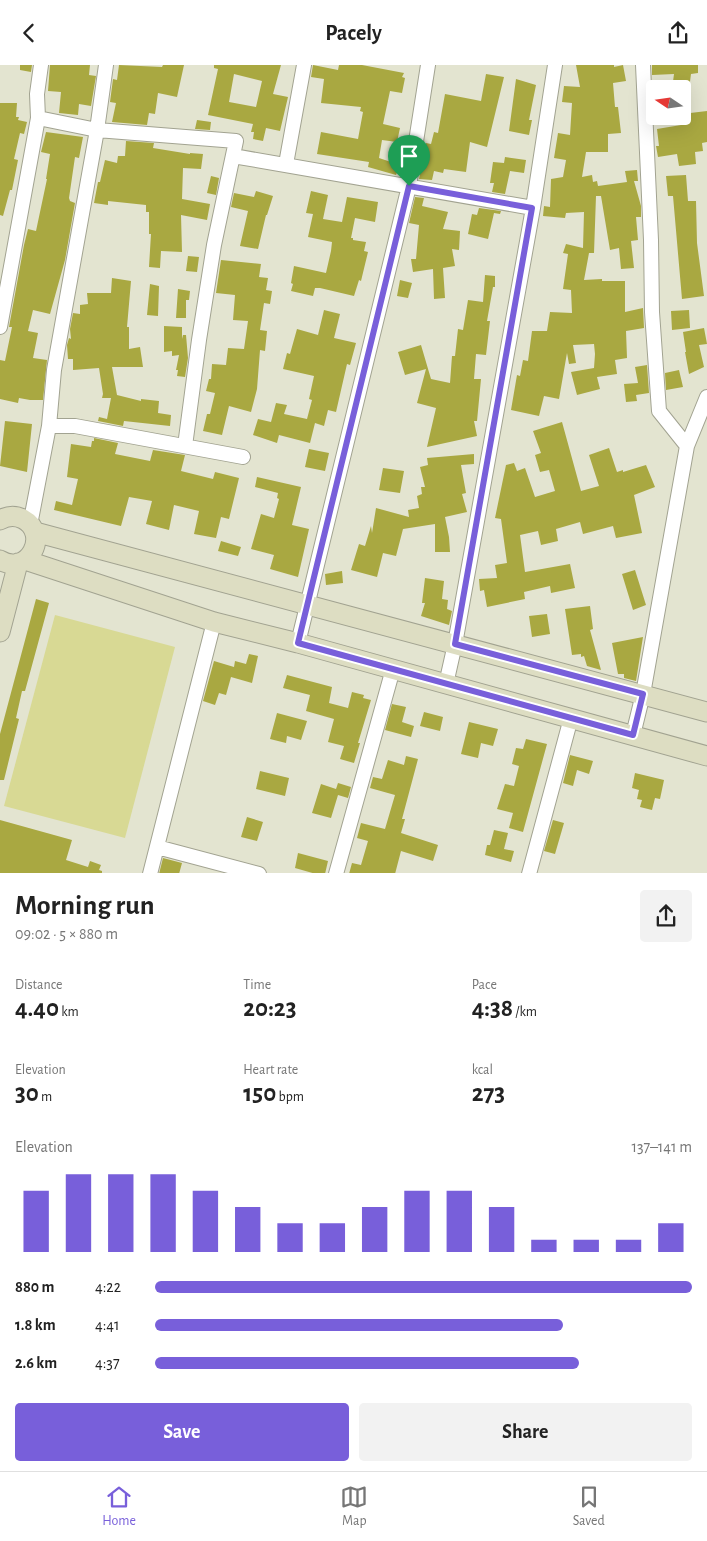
<!DOCTYPE html>
<meta charset="utf-8">
<style>
body{margin:0;font-family:"Alegreya Sans",sans-serif;background:#f2f2f2;color:#222;height:100vh;display:flex;flex-direction:column;font-size:19px;white-space:nowrap}
*{box-sizing:border-box;margin:0}
p{font-size:16px;color:#767676}
.icon{flex:none;width:28px;height:28px;fill:none;stroke:currentColor;stroke-width:2;stroke-linecap:round;stroke-linejoin:round}
.map{position:relative;height:808px;overflow:hidden}
.drawer{display:flex;flex-direction:column;background:#fff;flex:1}
.drawer>*{flex:none}
.needle{width:32px;rotate:283deg}
.fabs{position:absolute;left:646px;top:15px;display:grid;gap:10px}
.fabs a{display:grid;place-items:center;width:45px;height:45px;border-radius:5px;background:#fff;box-shadow:0 5px 20px #0002;font-size:25px}
.pin{position:absolute;display:grid;place-items:center;width:42px;height:42px;color:#fff;margin:-51px -21px;border-radius:50% 50% 50% 0;rotate:-45deg;box-shadow:0 0 5px #0007}
.pin .icon{rotate:45deg}
.round{display:grid;place-items:center;flex:none;width:52px;height:52px;border-radius:5px;background:#f2f2f2}
.headline{display:flex;align-items:center;justify-content:space-between;height:85px;padding:0 15px}
h1{font-size:28px;font-weight:600;line-height:38px}
.stats{display:grid;grid-template-columns:repeat(3,1fr);gap:8px;height:85px;padding:5px 15px}
.stats div{display:grid;align-content:center}
.stats b{font-size:25px;font-weight:600}
.stats small{font-size:14px;font-weight:400}
.stats p{font-size:14px}
.chart{height:140px;padding:10px 15px}
.chart p{display:flex;justify-content:space-between}
.chart svg{width:100%;height:90px;margin-top:5px;stroke:#785fda;stroke-width:6}
.button{display:flex;gap:10px;margin-top:auto;padding:10px 15px}
.button a{flex:1;height:58px;border-radius:5px;background:#785fda;color:#fff;font-size:20px;font-weight:600;line-height:58px;text-align:center}
.button a+a{background:#f2f2f2;color:#222}
ul{padding:0 15px;list-style:none;font-size:16px}
li{display:grid;grid-template-columns:80px 60px 1fr;align-items:center;height:38px}
li i{height:12px;border-radius:6px;background:#785fda}
header{display:flex;justify-content:space-between;align-items:center;height:65px;padding:0 15px;background:#fff;font-size:22px;font-weight:600}
.menu{display:flex;justify-content:space-around;align-items:center;height:70px;border-top:1px solid #e0e0e0;background:#fff;font-size:14px;color:#767676}
.menu a{display:grid;justify-items:center;gap:2px}
.menu .current{color:#785fda}
.map>svg:first-child{display:block}
.grass{fill:#d8d994}
.building{fill:#a9a841;fill-rule:evenodd}
.lines{fill:none;stroke-linecap:round;stroke-linejoin:round}
.street-casing{stroke:#a2a391;stroke-width:16}
.secondary-casing{stroke:#a2a391;stroke-width:21}
.street{stroke:#fff;stroke-width:14}
.secondary{stroke:#ddddc2;stroke-width:19}
.route-casing{stroke:#fff;stroke-width:10}
.route{stroke:#785fda;stroke-width:6}
</style>
<header><svg class="icon" aria-label="back" viewBox="0 0 24 24"><path d="M15 5l-7 7 7 7"/></svg>Pacely<svg class="icon" aria-label="share" viewBox="0 0 24 24"><path d="M12 15V3M7 8l5-5 5 5M5 13v7h14v-7"/></svg></header>
<div class="map">
<svg width="707" height="809" viewBox="0 0 707 809">
<rect width="100%" height="100%" fill="#e3e4d0"/>
<path class="grass" d="M55 550 175 582 125 773 4 741Z"/>
<path class="building" d="M20 0H32L31 7 20 5Z
M50 0H90L89 10 96 11 91 41 79 39 78 50 59 48 61 27 48 26Z
M119 0 162 2 163 0H184L177 32 158 28 155 49 149 48 147 60 112 57 116 38 110 37 113 14 117 15Z
M214 0H281L273 29 288 32 280 66 266 63 263 76 253 74 254 67H251L253 59 208 50 218 4 214 3ZM234 9 262 16 256 42 229 37Z
M313 0 338 5 339 0H362L404 8 402 12 405 13 402 28 390 26 383 59 400 63 397 77 382 75 379 93 400 100 396 110 368 102 369 97 317 89 321 67 358 74 363 47 360 46 361 42 321 38 324 14 311 12Z
M576 0H614V2L623 0 626 16 613 18 615 42H618L621 68 608 69V87H586L582 112 592 110 593 117 597 116 598 121 627 117 625 106 637 105 638 116H634L641 141V152H636L638 175 631 176 634 203 621 204 619 183 610 185 601 131H596L594 188H589L584 215 602 214V216H625V247L643 243 644 263 626 266 627 293 615 295 617 309 597 312 600 324 577 330 571 307 594 303 595 289 594 279 573 280 576 298 569 299 567 288 559 334 544 331 539 351 511 345 517 310 520 311 523 295 528 296 532 266H547L550 247 572 248 571 225 563 224 568 189 563 188 566 179 583 183 584 147 566 148 565 153 543 151 544 141 550 142 551 114 563 112 566 95 554 93 558 68 570 70 572 38 562 37 564 21 580 22Z
M652 0H698V8L691 9 689 24H672L674 9 652 10Z
M486 9 504 12 487 82 470 77 466 107 444 104 443 108 434 106 432 115 419 114 426 78 431 79 434 67 438 68 445 29 481 36Z
M516 14 536 20 529 55H532L529 70 509 66Z
M0 38H17L16 52H19L18 55 27 57 24 69 20 68 14 94 18 95 12 125H10L3 151 0 150Z
M707 46V77L702 78 703 86 695 87 696 99 679 101 677 89 658 92 656 81H659L657 64 681 60 680 51H682V49Z
M197 55 211 57 210 65 195 64Z
M46 67 83 72 79 93 75 92 69 133 70 136 75 138 65 195 50 249 33 245 28 266 38 268 33 293 47 295 43 335H30L19 333 18 338 0 334V295L5 296 12 262H9L24 180 28 164 36 166 47 114H46L50 89 41 87Z
M126 76 154 78 153 83 190 89V88L203 89 201 104 183 103 182 134 210 139 207 155 181 150 182 187 161 186 160 203 149 202 151 169H149V147H146V140L108 136V140L94 138 98 117H100L105 95 117 98 118 91H125Z
M505 92 526 95 524 108 510 106 505 129 492 127 494 118H490L493 97 504 98Z
M686 110 688 136H696L697 178 704 231 682 234 673 131H668L666 111Z
M211 111 219 113 216 130 207 128Z
M256 126 273 131 267 150H266L258 184 240 181 248 146 231 142 234 128 254 132Z
M311 126 328 130 323 154 342 157 347 132 378 137 375 157 355 153 351 173H353V175L366 177 364 186 368 187 361 216 359 215 354 231 320 223H315L313 231 291 226 293 219 291 218 294 201 326 208 331 186 332 177 308 172 313 149 306 148Z
M415 132 424 133 422 141 448 147 443 164 460 166 459 185 452 184 455 201 443 203 445 233 434 234 433 204 413 207 411 194H416L419 160 409 158Z
M479 143 501 146 500 149 494 148 488 174 468 169 472 149 477 150Z
M188 191 199 192 197 207 186 206Z
M221 195 261 199 259 212 268 213 266 225 272 226 270 239 264 238 260 265 267 266 265 286 260 285 257 324 251 347 229 341 222 370 203 366 207 349H210L215 328 206 326 209 314H211L212 299 226 300 228 283 244 284 248 256 233 255 235 230 216 228Z
M485 210 495 211V222H493L487 256H490L486 290 476 289 474 314H481L477 356H474L477 371 427 382 436 343 417 338 426 304 405 310 398 287 421 280 431 314 450 318 452 291H455L458 264 463 265 468 235 483 237Z
M112 213 131 216 127 262H129V284L140 282 143 302H112L117 330 141 336V334L159 336 158 348 171 350 170 361 124 356 123 361 98 356 99 352 107 354 111 333H102L103 329 99 303 73 305V294H68L67 280 69 273 71 274 70 264 73 248 80 249V240L88 239 87 228H111Z
M400 215 412 218 408 233 397 231Z
M150 219 159 221 158 251 147 250Z
M178 224 190 226 189 235H186V253H176Z
M324 245 340 249 334 273 356 278 350 300 347 299 336 347 328 345 324 361 315 358 310 378 279 370 277 378 253 370 258 354 271 357 276 338 287 340 284 349 307 354 312 335 309 334 314 311 283 304 287 288 290 289 297 264 318 270Z
M689 245 690 263 672 265 671 246Z
M164 261 182 262V274L183 270H186L188 293 185 312 177 311 178 305H176L179 290 172 291V286L164 287Z
M704 263 707 279 699 280 704 302 689 309 685 287H686L683 267Z
M647 300 649 328 636 330 637 336 626 337 624 319 638 318 635 302Z
M679 305 683 322 666 325 665 308Z
M5 356 32 359 27 407 0 401Z
M562 357 581 426 599 421 589 390 609 383 617 407 623 405V407L646 400 655 422 634 430 642 468 616 473 613 461 583 469 580 457 556 464 558 476 541 480 538 466 520 470 525 507 570 499 575 523 551 528 550 521 524 527 525 534 487 542 484 525 480 526 479 514 497 513 495 500 507 498 501 454 495 453 506 400 514 398 517 406 525 403 535 432 555 426 549 405 540 407 535 390 541 388 533 366Z
M94 373 118 378 115 389 150 396 153 385 185 390 181 406 213 414 215 407 239 413 229 454 221 452 216 473 194 469 199 446 174 440 169 465 146 459 152 436 129 432 121 461 54 445 56 436 72 440 78 414 67 412 71 379 91 382 92 376H94Z
M309 384 329 388 325 406 305 402Z
M474 389V399L461 400 466 428 462 429 467 447 445 452 449 472 450 487H435V459L403 464 396 491 383 488 377 512 351 505 359 479 365 481 371 461 372 468 376 443 409 452 408 445 419 443 417 431 422 429 421 422H425L420 402 428 400 427 393Z
M383 403 404 406 400 428 379 425Z
M257 412 301 422 292 460 309 464 298 512 270 504 274 490 251 484 261 449 274 453 279 434 277 433 278 428 255 422Z
M221 476 241 482 238 491 218 486Z
M635 505 646 540 633 545 622 509Z
M342 506 343 518 326 520 325 509Z
M425 513 444 516 442 534 448 535 447 544 452 546 449 560 421 551 425 538H422Z
M36 534 49 538 25 626H22L16 653 19 654 4 715H0V669Z
M590 541 593 564 590 565 601 605 587 601 584 591 581 592V589L572 590 565 544Z
M547 549 550 569 532 572 529 551Z
M643 572 636 616 624 613V609H618L612 578Z
M249 589 258 591 252 618 231 612 226 630 219 628 215 640 203 636 214 596 234 602 235 596 246 599Z
M287 610 332 622 329 638 348 643 352 627 364 630 363 633 371 635 358 678H360L354 698 340 694 344 681 328 677 334 654 306 646 310 630 283 623Z
M392 639 406 642 402 657 414 661 411 672 385 665Z
M424 647 443 652 440 666 420 661Z
M277 648 307 656 301 675 287 671 286 678 270 674Z
M469 657 498 664 493 681 481 678 478 693 461 689Z
M526 674 547 679 523 767 509 763 513 748 497 744 505 719 514 721 519 701 512 699 516 683 523 684Z
M570 690 593 696 589 709 577 705 573 721 563 718Z
M406 691 418 694 402 754H405L401 768 438 780 433 796 401 786 395 809H349L352 798 361 800 368 776 357 773 361 758 385 764 395 730 370 723 373 712 382 714 388 695 404 700Z
M260 706 289 713 285 731 256 724Z
M635 708 664 715 660 734 655 733 652 745 640 742 642 735 637 734 639 725 632 723Z
M338 718 351 722 348 733 338 730 331 753 312 748 321 719 336 724Z
M247 752 263 757 257 776 241 772Z
M0 755 72 775 66 795 88 802 90 796 101 800 99 805 102 806V809H0Z
M553 755 564 758 555 789 544 786Z
M494 765 508 768 504 784 514 786 511 797 485 790 487 780H490Z
M298 788 328 796 325 809H316L295 803Z
M163 793 182 798 179 809H159Z"/>
<g class="lines">
<g class="street-casing">
<path id="street" d="M643 0 651 175 652 247 659 346 687 381
M38 53 97 65 236 76 214 180 199 275 185 381
M233 91 533 143
M286 99 304 0
M0 262 38 53 37 29 41 0
M49 361H75L243 392
M30 460 49 361 54 305 97 65 106 0
M298 578 409 121 428 0
M446 619 455 579 533 143 555 0
M633 670 643 629 687 381 707 332
M157 782 259 809
M150 809 214 557
M336 809 393 604
M529 809 571 653"/>
</g>
<g class="secondary-casing">
<path id="secondary" d="M0 455C7 451 15 450 23 454 51 469 28 512 0 495
M35 467 707 647
M25 495 214 557 298 578 707 691
M0 567 18 498"/>
</g>
<use href="#street" class="street"/>
<use href="#secondary" class="secondary"/>
</g>
<g class="lines">
<g class="route-casing">
<path id="route" d="M409 121 532 143 455 579 643 629 633 670 298 578Z"/>
</g>
<use href="#route" class="route"/>
</g>
</svg>
<div class="fabs">
<a><svg class="needle" viewBox="-14 -14 28 28"><path d="M0-13l5 13h-10z" fill="#e53935"/><path d="M0 13l5-13h-10z" fill="#767676"/></svg></a>
</div>
<div class="pin" style="left:409px;top:121px;background:#1e9e55"><svg class="icon" aria-label="arrive" viewBox="0 0 24 24"><path d="M6 21V4h12l-3 4 3 4H6"/></svg></div>
</div>
<section class="drawer">
<div class="headline"><div><h1>Morning run</h1><p>09:02 · 5 × 880 m</p></div><a class="round"><svg class="icon" aria-label="share" viewBox="0 0 24 24"><path d="M12 15V3M7 8l5-5 5 5M5 13v7h14v-7"/></svg></a></div>
<div class="stats">
<div><p>Distance</p><b>4.40<small> km</small></b></div>
<div><p>Time</p><b>20:23</b></div>
<div><p>Pace</p><b>4:38<small> /km</small></b></div>
</div>
<div class="stats">
<div><p>Elevation</p><b>30<small> m</small></b></div>
<div><p>Heart rate</p><b>150<small> bpm</small></b></div>
<div><p>kcal</p><b>273</b></div>
</div>
<div class="chart"><p><span>Elevation</span>137–141 m</p>
<svg viewBox="0 0 160 44" preserveAspectRatio="none"><path d="M5 44V14M15 44V6M25 44V6M35 44V6M45 44V14M55 44V22M65 44V30M75 44V30M85 44V22M95 44V14M105 44V14M115 44V22M125 44V38M135 44V38M145 44V38M155 44V30"/></svg>
</div>
<ul>
<li><b>880 m</b>4:22<i style="width:100%"></i></li>
<li><b>1.8 km</b>4:41<i style="width:76%"></i></li>
<li><b>2.6 km</b>4:37<i style="width:79%"></i></li>
</ul>
<div class="button"><a>Save</a><a>Share</a></div>
</section>
<nav class="menu">
<a class="current"><svg class="icon" aria-label="home" viewBox="0 0 24 24"><path d="M3 11l9-7 9 7M6 9v11h12V9"/></svg>Home</a>
<a><svg class="icon" aria-label="map" viewBox="0 0 24 24"><path d="M3 6l6-2 6 2 6-2v14l-6 2-6-2-6 2zM9 4v14M15 6v14"/></svg>Map</a>
<a><svg class="icon" aria-label="saved" viewBox="0 0 24 24"><path d="M7 4h10v16l-5-4-5 4z"/></svg>Saved</a>
</nav>
